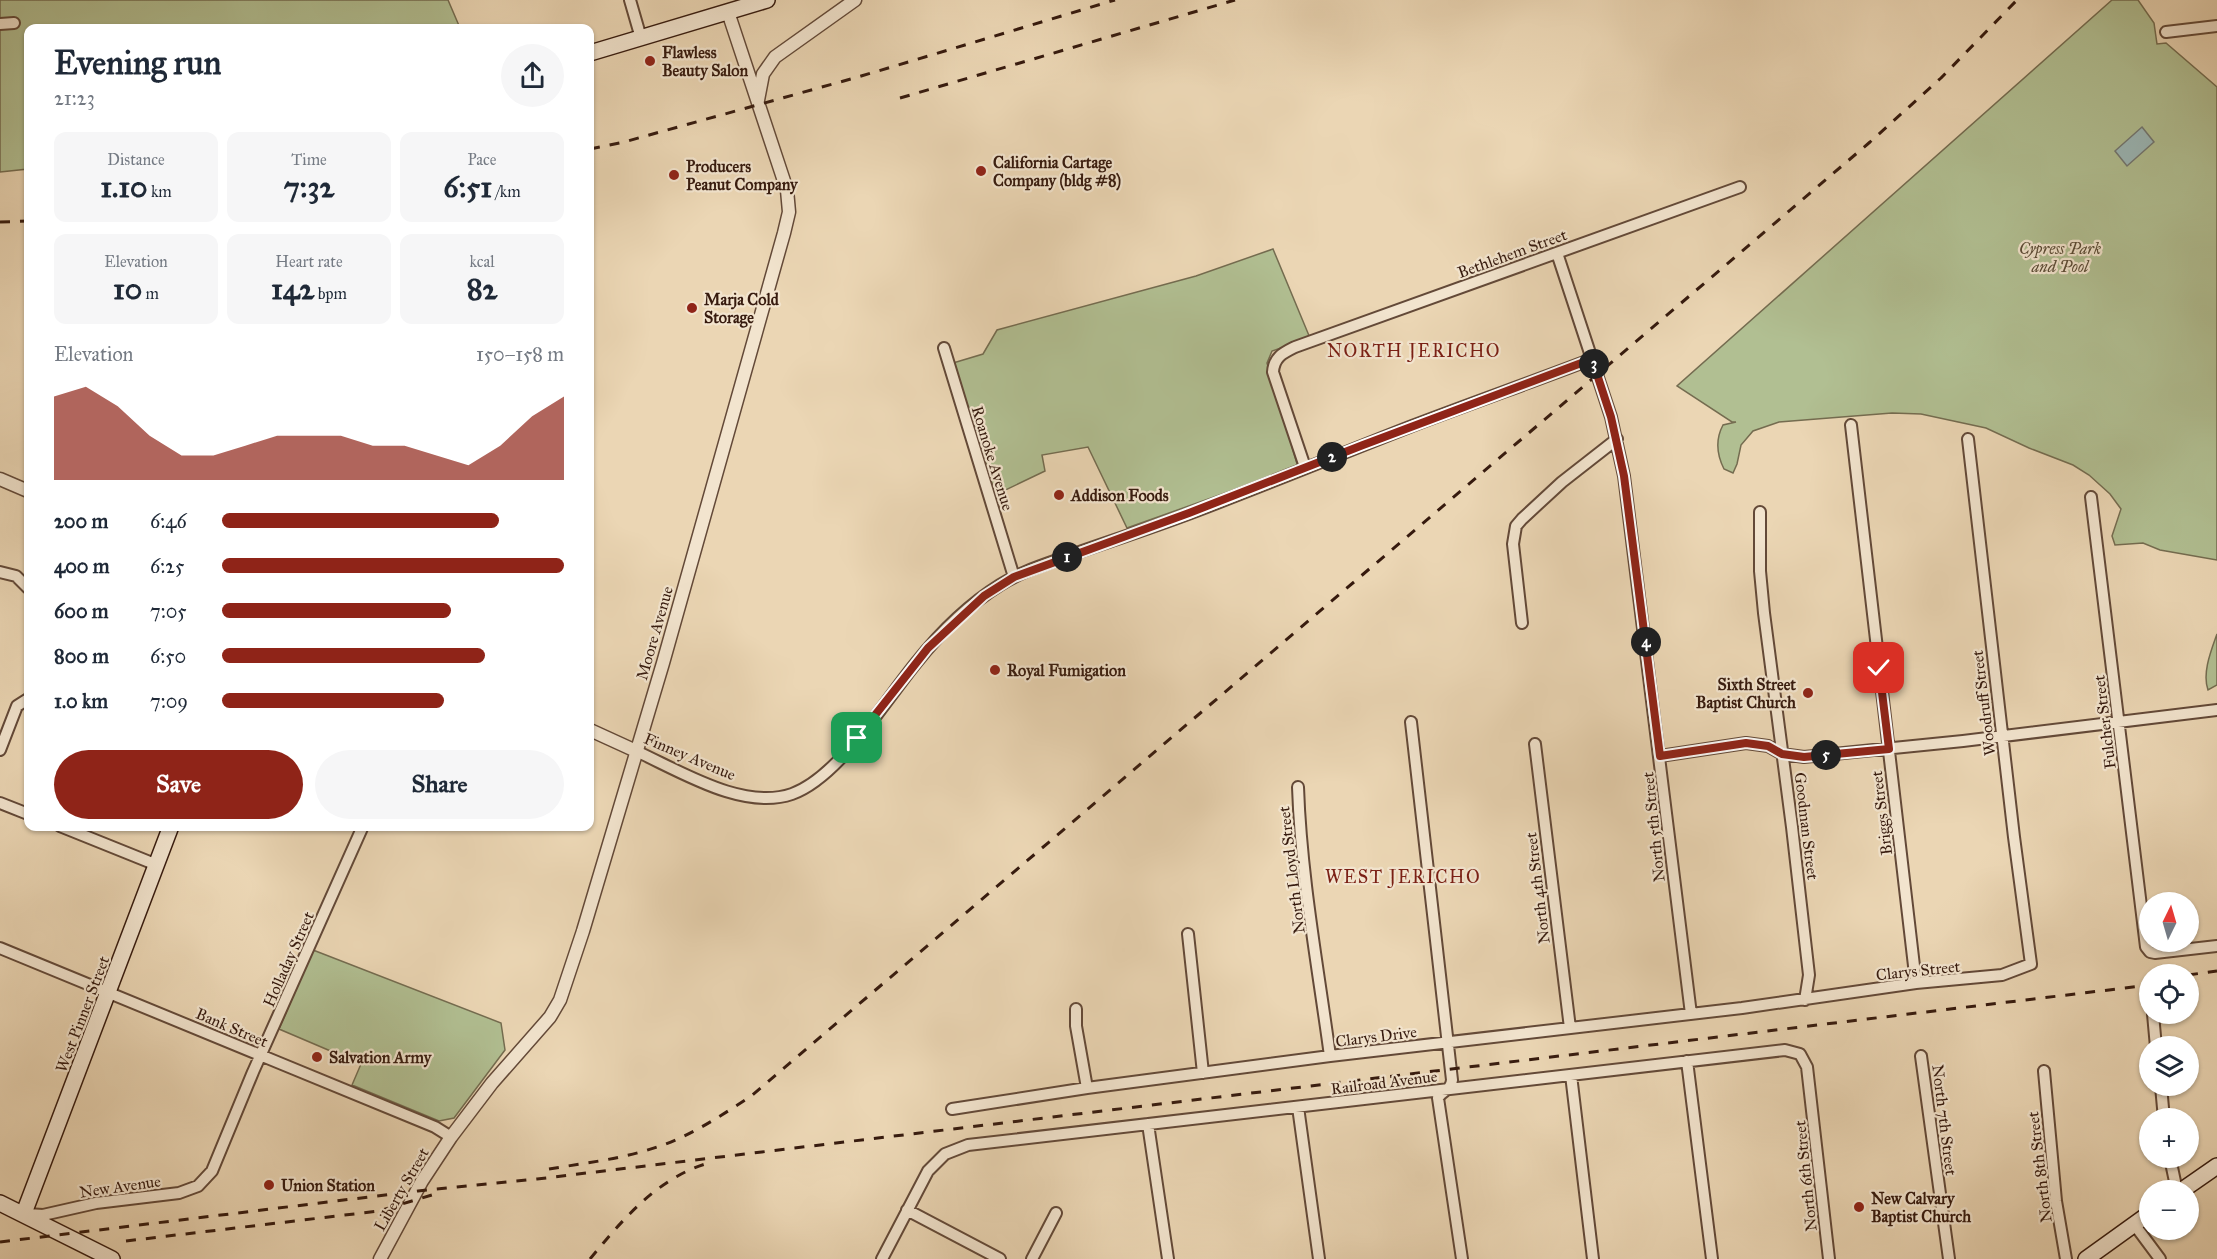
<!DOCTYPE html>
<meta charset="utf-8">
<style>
body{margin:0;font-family:"IM FELL Great Primer",serif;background:#f6f6f7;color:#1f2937;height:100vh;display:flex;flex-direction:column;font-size:22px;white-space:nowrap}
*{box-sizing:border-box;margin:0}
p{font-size:20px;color:#747a83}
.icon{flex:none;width:33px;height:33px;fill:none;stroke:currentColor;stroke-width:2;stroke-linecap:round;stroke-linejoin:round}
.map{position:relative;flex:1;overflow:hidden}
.side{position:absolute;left:24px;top:24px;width:570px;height:807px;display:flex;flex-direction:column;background:#fff;border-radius:12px;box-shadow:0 2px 4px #0004}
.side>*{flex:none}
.needle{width:39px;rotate:5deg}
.buttons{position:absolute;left:2139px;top:892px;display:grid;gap:12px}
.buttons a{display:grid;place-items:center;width:60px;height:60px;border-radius:50%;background:#fff;box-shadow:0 2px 4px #0004;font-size:30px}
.pin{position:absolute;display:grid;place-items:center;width:51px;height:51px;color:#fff;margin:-26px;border-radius:12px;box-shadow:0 3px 9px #0006}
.km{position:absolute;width:30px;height:30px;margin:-15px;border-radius:50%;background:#222;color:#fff;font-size:16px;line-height:30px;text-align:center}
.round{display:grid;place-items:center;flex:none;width:63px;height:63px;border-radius:32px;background:#f6f6f7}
.overview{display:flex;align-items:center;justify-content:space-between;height:102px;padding:0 30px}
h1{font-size:33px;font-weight:700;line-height:45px}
.metrics{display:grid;grid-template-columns:repeat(3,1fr);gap:9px;height:102px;padding:6px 30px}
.metrics div{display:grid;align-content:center;border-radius:12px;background:#f6f6f7;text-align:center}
.metrics b{font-size:30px;font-weight:700}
.metrics small{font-size:16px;font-weight:400}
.metrics p{font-size:16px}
.chart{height:168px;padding:12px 30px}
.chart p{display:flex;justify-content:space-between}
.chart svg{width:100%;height:108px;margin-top:6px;fill:#8f2418;opacity:.7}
.action{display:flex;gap:12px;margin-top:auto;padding:12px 30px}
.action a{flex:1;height:69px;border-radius:36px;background:#8f2418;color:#fff;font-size:24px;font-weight:700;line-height:69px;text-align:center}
.action a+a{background:#f6f6f7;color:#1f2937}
ul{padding:0 30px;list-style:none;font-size:20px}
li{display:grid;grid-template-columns:96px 72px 1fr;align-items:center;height:45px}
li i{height:15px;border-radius:8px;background:#8f2418}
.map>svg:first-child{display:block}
.green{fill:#b1bf92;stroke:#746c50;stroke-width:1.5}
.water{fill:#9bb7b6;stroke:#737873;stroke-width:1.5}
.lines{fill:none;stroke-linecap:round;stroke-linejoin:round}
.minor-casing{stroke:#634938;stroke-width:14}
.tertiary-casing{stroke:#634938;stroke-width:15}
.secondary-casing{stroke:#361a0e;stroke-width:18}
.minor{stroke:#f2e4ce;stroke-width:10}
.tertiary{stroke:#f2e4ce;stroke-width:12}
.secondary{stroke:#f2e4ce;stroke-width:15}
.rail{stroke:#361a0e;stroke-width:3;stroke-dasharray:10 10;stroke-linecap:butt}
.route-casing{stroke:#fff;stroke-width:12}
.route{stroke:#8f2418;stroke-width:8}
.poi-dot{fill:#8f2418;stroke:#f2e4ce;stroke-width:2}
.labels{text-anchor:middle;stroke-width:4.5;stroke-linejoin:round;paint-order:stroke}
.poi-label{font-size:16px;font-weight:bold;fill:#361a0e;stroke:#f2e4ce;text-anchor:start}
.park-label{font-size:16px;font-style:italic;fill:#5b4c36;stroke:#f2e4ce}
.street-label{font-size:16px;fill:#361a0e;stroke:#f2e4ce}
.neighbourhood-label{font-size:18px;letter-spacing:1.5px;fill:#7a1f14;stroke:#f2e4ce}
</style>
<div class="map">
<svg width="2217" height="1259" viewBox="0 0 2217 1259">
<rect width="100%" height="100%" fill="#ebd6b4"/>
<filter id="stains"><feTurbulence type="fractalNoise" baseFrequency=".00333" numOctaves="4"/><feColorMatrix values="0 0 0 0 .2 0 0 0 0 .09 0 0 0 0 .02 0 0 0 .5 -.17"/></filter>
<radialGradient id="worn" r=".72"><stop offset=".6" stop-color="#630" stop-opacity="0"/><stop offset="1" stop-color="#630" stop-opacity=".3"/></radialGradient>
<path class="green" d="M0 0H448L460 28H28V169L0 172Z
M2112 0H2138L2154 23 2157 44 2166 43 2217 87V560L2160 550 2143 543 2115 545 2112 536 2121 509 2110 494 2089 475 2073 465 2029 448 1986 428 1921 414 1892 413 1779 422 1753 431 1741 445 1737 464 1733 473 1724 469C1717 455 1715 440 1723 425L1736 422H1732L1677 386Z
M1273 249 1310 338 1272 351 1267 363 1298 467 1127 528 1088 447 1042 455 1045 471 993 496 953 363 983 354 997 330 1196 276Z
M2217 634V685L2208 690C2202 673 2211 651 2217 634Z
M313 950 501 1023 505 1050 454 1118 439 1121 352 1085 361 1064 279 1029Z"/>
<path class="water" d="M2142 127 2154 142 2127 166 2115 151Z"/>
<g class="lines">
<g class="minor-casing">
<path id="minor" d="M630 0 641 38
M0 24 14 23
M2166 32 2217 26
M1557 253 1611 417 1624 476 1691 1014
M944 348 1014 577
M1851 425 1916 983
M1305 467 1273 372C1274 357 1283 353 1295 347L1740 187
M2091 497 2146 947 2150 952 2155 953 2217 946
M1760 512V571L1764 613 1792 827 1809 975 1805 1000
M0 572 16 576 28 588
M1522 623 1513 544 1516 526 1522 519 1562 482 1617 439
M1411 722 1452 1080C1451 1091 1442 1090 1438 1098L1462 1259
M1535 744 1570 1028
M0 750 17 706 28 699
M636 751C680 771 743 811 792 794 839 777 884 702 916 663 939 634 968 605 1000 585 1022 571 1047 564 1071 555 1111 541 1151 528 1191 513 1265 485 1338 455 1412 426 1472 403 1532 382 1592 359
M1660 756 1746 743 1768 746 1782 754 1804 757 1963 741 2217 710
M1298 787C1301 877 1318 967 1330 1056
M0 803 28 814
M60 826 157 865
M1188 934 1203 1073
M0 948 435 1127 451 1137
M1076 1009V1026L1087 1088
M2153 1014 2156 1047
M1921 1056 1949 1259
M1687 1061 1712 1259
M2044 1071 2056 1201 2066 1259
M1571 1075 1593 1259
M2161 1086 2164 1119
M1298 1107 1319 1259
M952 1109 1087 1088 1330 1056 1742 1008 1916 983 2002 975 2031 964 2014 837 1968 439
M1148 1124 1168 1259
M2170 1158 2177 1191
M907 1210 1000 1259
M27 1214 43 1215 96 1203 179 1193 198 1186 212 1171 253 1072 363 826
M2134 1224 2160 1259
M882 1259 928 1171 945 1154 968 1145 1785 1050 1800 1054 1807 1067 1829 1259
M1032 1259 1056 1213"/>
</g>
<g class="tertiary-casing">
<path id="tertiary" d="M758 100 763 74 775 57 855 0
M0 479 28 491
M590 730 636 751
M380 1259 422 1181 451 1137 492 1083 550 1017 560 1000 583 931 663 663 784 233 789 212 787 190 728 12"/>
</g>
<g class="secondary-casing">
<path id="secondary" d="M590 53 767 0
M2181 1191 2217 1166
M0 1203 112 1259
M24 1213 171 826
M2086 1259 2150 1213"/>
</g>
<use href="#minor" class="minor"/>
<use href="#tertiary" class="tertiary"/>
<use href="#secondary" class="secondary"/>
<path class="rail" d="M900 98 1235 0
M590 149 624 142 858 77 1115 0
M0 222 28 221
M2188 975 2217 971
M549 1169C585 1163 622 1159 657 1147 691 1136 720 1116 750 1097L1870 142 1941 78 2017 0
M126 1241 379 1211 435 1194
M0 1242 418 1191 537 1179 2150 985
M590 1259C624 1218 659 1176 712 1162"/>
</g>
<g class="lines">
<g class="route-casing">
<path id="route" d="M857 738 928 648 984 596 1014 577 1189 513 1363 445 1592 359 1611 417 1624 476 1660 756 1746 743 1768 746 1782 754 1804 757 1889 749 1879 668"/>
</g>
<use href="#route" class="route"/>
</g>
<g class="poi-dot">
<circle cx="650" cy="61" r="6"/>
<circle cx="981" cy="171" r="6"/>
<circle cx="674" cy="175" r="6"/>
<circle cx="692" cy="308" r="6"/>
<circle cx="1059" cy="495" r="6"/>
<circle cx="995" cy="670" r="6"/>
<circle cx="1808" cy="693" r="6"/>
<circle cx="317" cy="1057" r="6"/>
<circle cx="269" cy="1185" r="6"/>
<circle cx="1859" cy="1207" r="6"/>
</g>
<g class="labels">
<g class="poi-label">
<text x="662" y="58">Flawless<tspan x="662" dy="18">Beauty Salon</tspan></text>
<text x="993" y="168">California Cartage<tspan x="993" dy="18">Company (bldg #8)</tspan></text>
<text x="686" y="172">Producers<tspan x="686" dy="18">Peanut Company</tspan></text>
<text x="704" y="305">Marja Cold<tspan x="704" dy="18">Storage</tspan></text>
<text x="1071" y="501">Addison Foods</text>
<text x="1007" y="676">Royal Fumigation</text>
<text x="1796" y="690" text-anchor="end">Sixth Street<tspan x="1796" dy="18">Baptist Church</tspan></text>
<text x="329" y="1063">Salvation Army</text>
<text x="281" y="1191">Union Station</text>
<text x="1871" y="1204">New Calvary<tspan x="1871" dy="18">Baptist Church</tspan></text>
</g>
<g class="park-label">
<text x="2060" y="254">Cypress Park<tspan x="2060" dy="18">and Pool</tspan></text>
</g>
<g class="street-label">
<text transform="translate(1512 253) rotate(-20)" y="6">Bethlehem Street</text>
<text transform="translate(993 458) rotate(73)" y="6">Roanoke Avenue</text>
<text transform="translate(654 633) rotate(-74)" y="6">Moore Avenue</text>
<text transform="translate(1983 703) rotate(-97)" y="6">Woodruff Street</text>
<text transform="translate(2104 722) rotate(-97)" y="6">Fulcher Street</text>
<text transform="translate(690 756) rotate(23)" y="6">Finney Avenue</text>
<text transform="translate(1881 813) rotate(-97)" y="6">Briggs Street</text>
<text transform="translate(1807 826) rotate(83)" y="6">Goodman Street</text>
<text transform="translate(1653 827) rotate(-96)" y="6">North 5th Street</text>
<text transform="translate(1291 870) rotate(-97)" y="6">North Lloyd Street</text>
<text transform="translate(1537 888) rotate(-97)" y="6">North 4th Street</text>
<text transform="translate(288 959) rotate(-66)" y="6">Holladay Street</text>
<text transform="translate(1918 970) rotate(-6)" y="6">Clarys Street</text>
<text transform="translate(82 1014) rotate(-69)" y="6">West Pinner Street</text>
<text transform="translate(232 1027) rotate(23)" y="6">Bank Street</text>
<text transform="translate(1376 1036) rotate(-7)" y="6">Clarys Drive</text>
<text transform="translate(1384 1082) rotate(-7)" y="6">Railroad Avenue</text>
<text transform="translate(1945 1120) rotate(83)" y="6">North 7th Street</text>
<text transform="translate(2039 1167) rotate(-97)" y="6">North 8th Street</text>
<text transform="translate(1805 1176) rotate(-96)" y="6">North 6th Street</text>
<text transform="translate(120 1186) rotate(-8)" y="6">New Avenue</text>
<text transform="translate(401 1189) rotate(-60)" y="6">Liberty Street</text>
</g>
<g class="neighbourhood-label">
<text x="1414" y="357">NORTH JERICHO</text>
<text x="1403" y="883">WEST JERICHO</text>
</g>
</g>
<rect width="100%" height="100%" filter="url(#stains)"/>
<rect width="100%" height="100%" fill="url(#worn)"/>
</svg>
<div class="buttons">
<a><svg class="needle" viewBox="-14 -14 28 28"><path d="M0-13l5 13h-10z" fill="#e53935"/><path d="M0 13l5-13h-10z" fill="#747a83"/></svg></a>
<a><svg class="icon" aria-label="locate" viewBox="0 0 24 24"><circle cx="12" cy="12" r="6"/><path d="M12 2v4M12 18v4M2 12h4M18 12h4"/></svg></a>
<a><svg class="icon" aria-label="layers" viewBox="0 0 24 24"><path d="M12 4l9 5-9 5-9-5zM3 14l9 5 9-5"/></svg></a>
<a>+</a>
<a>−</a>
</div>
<div class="pin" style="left:857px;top:738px;background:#1e9e55"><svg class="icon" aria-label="arrive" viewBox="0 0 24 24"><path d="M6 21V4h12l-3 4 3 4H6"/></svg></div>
<div class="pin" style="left:1879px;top:668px;background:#d93025"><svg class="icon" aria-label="check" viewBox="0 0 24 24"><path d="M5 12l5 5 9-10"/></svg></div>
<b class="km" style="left:1067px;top:557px">1</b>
<b class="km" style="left:1332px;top:457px">2</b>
<b class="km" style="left:1594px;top:364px">3</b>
<b class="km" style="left:1646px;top:642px">4</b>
<b class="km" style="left:1826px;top:755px">5</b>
<section class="side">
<div class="overview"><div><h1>Evening run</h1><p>21:23</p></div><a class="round"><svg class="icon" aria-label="share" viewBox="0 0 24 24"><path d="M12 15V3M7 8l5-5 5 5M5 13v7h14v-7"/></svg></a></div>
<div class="metrics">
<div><p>Distance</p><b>1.10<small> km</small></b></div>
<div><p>Time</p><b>7:32</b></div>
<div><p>Pace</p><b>6:51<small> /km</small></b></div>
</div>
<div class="metrics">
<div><p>Elevation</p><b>10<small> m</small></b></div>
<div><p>Heart rate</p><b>142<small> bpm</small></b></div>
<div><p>kcal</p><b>82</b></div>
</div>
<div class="chart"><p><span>Elevation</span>150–158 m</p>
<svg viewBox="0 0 160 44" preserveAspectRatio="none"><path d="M0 44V10L10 6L20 14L30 26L40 34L50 34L60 30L70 26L80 26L90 26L100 30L110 30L120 34L130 38L140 30L150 18L160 10V44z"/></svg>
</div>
<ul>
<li><b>200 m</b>6:46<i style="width:81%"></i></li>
<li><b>400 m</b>6:25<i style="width:100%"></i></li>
<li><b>600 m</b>7:05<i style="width:67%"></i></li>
<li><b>800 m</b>6:50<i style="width:77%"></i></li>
<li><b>1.0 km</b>7:09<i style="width:65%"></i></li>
</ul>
<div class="action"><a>Save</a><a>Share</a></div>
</section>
</div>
